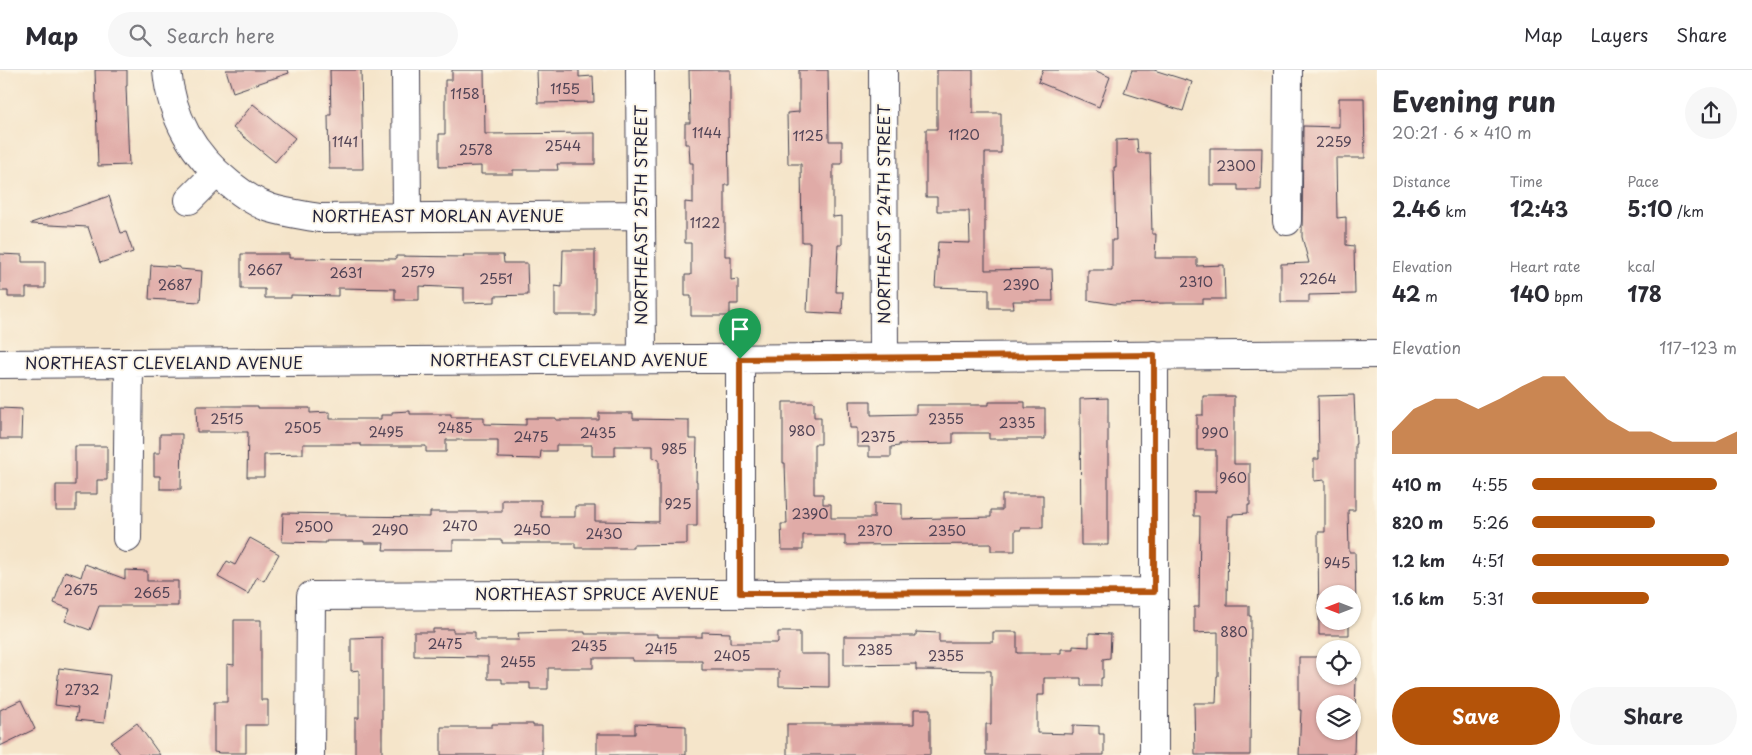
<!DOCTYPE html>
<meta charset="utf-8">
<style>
body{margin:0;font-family:"Playpen Sans",sans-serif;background:#f7f7f7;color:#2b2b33;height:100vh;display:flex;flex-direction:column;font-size:19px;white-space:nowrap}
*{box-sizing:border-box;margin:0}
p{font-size:16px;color:#7c7c81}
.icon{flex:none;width:28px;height:28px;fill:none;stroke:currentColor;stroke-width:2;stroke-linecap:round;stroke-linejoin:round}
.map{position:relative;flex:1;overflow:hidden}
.details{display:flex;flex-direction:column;background:#fff;width:375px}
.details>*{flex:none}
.needle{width:32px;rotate:270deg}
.buttons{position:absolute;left:1316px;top:515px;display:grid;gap:10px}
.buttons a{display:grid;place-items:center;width:45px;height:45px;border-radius:50%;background:#fff;box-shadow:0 1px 4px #0004;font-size:25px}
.pin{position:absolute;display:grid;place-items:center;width:42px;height:42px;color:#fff;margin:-51px -21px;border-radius:50% 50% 50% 0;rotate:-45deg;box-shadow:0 0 5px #0007}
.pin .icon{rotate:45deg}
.round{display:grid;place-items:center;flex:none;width:52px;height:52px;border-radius:26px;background:#f7f7f7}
.head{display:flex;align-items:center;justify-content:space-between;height:85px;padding:0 15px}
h1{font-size:28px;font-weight:700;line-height:38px}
.metrics{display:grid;grid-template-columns:repeat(3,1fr);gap:8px;height:85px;padding:5px 15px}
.metrics div{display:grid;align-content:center}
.metrics b{font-size:21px;font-weight:700}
.metrics small{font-size:14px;font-weight:400}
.metrics p{font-size:14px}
.chart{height:140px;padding:10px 15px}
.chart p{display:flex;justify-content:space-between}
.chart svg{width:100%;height:90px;margin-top:5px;fill:#b45309;opacity:.7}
.primary-button{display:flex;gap:10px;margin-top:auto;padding:10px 15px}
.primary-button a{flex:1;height:58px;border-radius:30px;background:#b45309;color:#fff;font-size:20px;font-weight:700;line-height:58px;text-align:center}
.primary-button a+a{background:#f7f7f7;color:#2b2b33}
ul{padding:0 15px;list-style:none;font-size:16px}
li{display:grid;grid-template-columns:80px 60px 1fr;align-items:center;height:38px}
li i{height:12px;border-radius:6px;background:#b45309}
header{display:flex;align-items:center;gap:30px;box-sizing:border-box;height:70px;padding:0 25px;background:#fff;border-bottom:1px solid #e1e1e2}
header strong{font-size:24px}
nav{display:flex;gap:28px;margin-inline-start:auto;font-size:18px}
.search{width:350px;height:45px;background:#f7f7f7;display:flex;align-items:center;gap:12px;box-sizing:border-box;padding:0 18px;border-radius:28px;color:#7c7c81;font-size:19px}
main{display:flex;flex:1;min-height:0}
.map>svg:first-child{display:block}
.building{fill:#e0aba7;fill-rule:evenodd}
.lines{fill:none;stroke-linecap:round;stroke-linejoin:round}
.minor-casing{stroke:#423f50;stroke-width:30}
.minor{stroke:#fff;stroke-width:28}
.route-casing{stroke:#fff;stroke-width:10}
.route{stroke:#b45309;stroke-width:6}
.labels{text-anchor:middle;stroke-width:4;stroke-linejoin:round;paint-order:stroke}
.number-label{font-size:14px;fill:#524456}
.street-label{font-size:16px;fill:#22223b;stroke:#fcf5e5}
</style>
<header>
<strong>Map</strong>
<div class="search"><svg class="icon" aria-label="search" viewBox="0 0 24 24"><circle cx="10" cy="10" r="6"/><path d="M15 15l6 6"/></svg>Search here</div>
<nav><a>Map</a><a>Layers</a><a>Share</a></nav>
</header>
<main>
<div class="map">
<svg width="1377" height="685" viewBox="0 0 1377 685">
<rect width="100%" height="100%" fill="#fcf5e5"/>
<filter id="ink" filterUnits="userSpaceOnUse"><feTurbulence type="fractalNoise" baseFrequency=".02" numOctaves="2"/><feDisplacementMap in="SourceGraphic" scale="10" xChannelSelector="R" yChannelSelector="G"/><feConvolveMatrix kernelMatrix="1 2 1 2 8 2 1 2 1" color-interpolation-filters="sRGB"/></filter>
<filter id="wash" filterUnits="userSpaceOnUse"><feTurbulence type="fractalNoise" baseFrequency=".0096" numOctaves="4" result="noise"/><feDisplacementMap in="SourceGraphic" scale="20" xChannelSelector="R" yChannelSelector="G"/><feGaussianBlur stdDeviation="1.12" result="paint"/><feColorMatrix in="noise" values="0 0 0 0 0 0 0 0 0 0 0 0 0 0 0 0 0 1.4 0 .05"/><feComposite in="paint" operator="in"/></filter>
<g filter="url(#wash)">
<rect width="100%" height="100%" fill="#f5e5ca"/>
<g id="blocks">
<path class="building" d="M95 0H127V16H126L129 95 98 96Z
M226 0H288L289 3 233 22Z
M330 0H361L363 99H329L328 45H331Z
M452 0H484L485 64 595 63V94H557L558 100H513V104H481V96L439 97V64H445V10H452Z
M537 0H579V7L593 6 594 32 538 33Z
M689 0H730V49H728L729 115H725V186H731V210L738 209V234H730V246H691V226H685V205H691V173H685V132L693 133V93H690L689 74H685V53H690Z
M799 0H828L829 71H842V94H833V147L842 146V175H838L836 222H843L842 244 807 242 810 172H802L801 94H788L787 43 799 42Z
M937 0H973V43H1001V83H985V200L1052 199 1053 231H1013L1014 238H989V219L935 217 938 172 970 173 969 141H937V127H926V59H937Z
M1043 0H1094L1110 7 1099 37 1038 12Z
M1132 0H1154L1192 12 1183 41 1124 23Z
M1339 28H1364L1365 88H1336L1337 148 1346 147V175L1354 176 1355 224 1309 225V232H1281V194L1309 193 1302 167 1303 56 1339 57Z
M253 34 295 68 275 92 233 58Z
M1137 69 1138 83H1150L1152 164H1156L1155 188H1197V196L1224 195 1225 229H1203V233H1167L1114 234 1088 230V200H1112V170H1116L1114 97H1116V70Z
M1210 78H1262L1261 120H1238V115H1210Z
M109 126 121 163 126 162 133 182 100 193 88 157 31 154V153Z
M563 180H595V245H555V216L562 217Z
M0 184 22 185V192H45V218H26V227H8V221H0Z
M241 184H289V188L396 189V186L464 187 463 185H503L504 193H527L528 225 495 226V232L464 233V218L419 216V230H395V219L338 218V226L291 225V228H265V219H241Z
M151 195 180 197V199L202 201 200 232 149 229Z
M1354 325 1356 374H1355V440H1348L1349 482H1355L1356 543H1352V524H1325V551H1349V565H1319L1318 462H1325V410L1314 411V389H1319L1318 326Z
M1203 326H1234V394H1250V435H1248V443L1233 444V446H1228L1227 536H1249V546H1251L1250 685H1195L1194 633H1216L1217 606H1218V562L1194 563V537H1199L1200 446H1194V422H1216V380H1197V345H1203Z
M1108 328V475H1081L1080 329Z
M849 331H871V345L916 344V335H989V332H1025V338H1045V369H989V363H953V373L899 374V376L891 377V387H869V377H857V358H850Z
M783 332H814V347H821V374H814V424H823V434H831V448H874V433L902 434V449L991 447V440H1002V425H1043V458H1021V460H1015V481H991V474L845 475V465H803V480H782L781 454H787L785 393H783Z
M196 336H258V338H310V343L330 342V349H381V345H392V342L410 341V344H451V347H484V354L526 355V348H556V350H599V343H633V349L689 350V369H697L696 411H697V456H687V474L633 475V478H575V473H502V470H453V480H383L384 473H364V471H326V473L282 472 283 443 346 444V446L430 447V442H502V430H541V447H575V436H595V451L659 452V389L652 388V376H615V386H592V375H556V381H541L540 389 498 388V370H446V382H426V376H361V374H303V384L264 385V407H247L248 362H197Z
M0 338 22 339 21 369H0Z
M160 364H182L181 419H160V406H154V383H160Z
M75 376H107V410H97V424H76V441H56V415H75Z
M250 468 279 484 264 511 257 507 248 524 218 507 227 491 235 495Z
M85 494 125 509V500L147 501V511H178V536H99L90 560 65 551 70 539 54 533 65 501 81 507Z
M234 550H261V630H268V655H246V683H220L214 682V632H227V594L234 595Z
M433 559H453V562H475V570H519L518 563 560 562H585V564H657V567H702V562L730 563V573H778V562H800V584H829V617L779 616V601L778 600H702V591H632V588H593V598H548V619H530V613H502V609H488V587L414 586V562H433Z
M916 562 939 563V572H993V562H1017V583H1061V579H1073V576L1089 577V563L1111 564 1110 588 1103 589V608H1101V616H1081V608H1044V625H1037V663L1073 664V655L1099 656V664H1104V685H986V654H991V601L916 600V594L844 595V566H916Z
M382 567V685H355V648H359V600L351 601V568Z
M1299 587H1325V606L1356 608 1354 685H1299L1301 640H1299ZM1325 634H1352V661H1325Z
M59 598 110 605 104 653 76 650 78 638 55 635Z
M21 630 35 659 0 676V640Z
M914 639H930V685H787V654H914Z
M137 653 160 685H121L111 672Z
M492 654H533V656H542V685H441V657H492Z
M635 654 686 656V685H597V664H635Z"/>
</g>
</g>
<g filter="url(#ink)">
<use href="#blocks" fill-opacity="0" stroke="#423f50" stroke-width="1"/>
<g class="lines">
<g class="minor-casing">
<path id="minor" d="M167 0C171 47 194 86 230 114 243 124 255 133 270 138 286 143 303 145 319 148L641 145
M406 0 407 146
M640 0 642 289
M883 0 884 288
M189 130 216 103
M1287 151 1288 0
M1154 285V685
M740 289V523
M0 294 1377 284
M127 468 129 293
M310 685 311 526 1153 522"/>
</g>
<use href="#minor" class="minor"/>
</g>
</g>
<g class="lines" filter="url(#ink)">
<g class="route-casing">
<path id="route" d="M1154 285V522L740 523V289Z"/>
</g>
<use href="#route" class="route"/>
</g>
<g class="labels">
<g class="number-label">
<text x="565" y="24">1155</text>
<text x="465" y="29">1158</text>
<text x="707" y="68">1144</text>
<text x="964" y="70">1120</text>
<text x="808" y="71">1125</text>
<text x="345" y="77">1141</text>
<text x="1334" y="77">2259</text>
<text x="563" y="81">2544</text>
<text x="476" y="85">2578</text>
<text x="1236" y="101">2300</text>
<text x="705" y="158">1122</text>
<text x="265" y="205">2667</text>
<text x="418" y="207">2579</text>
<text x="346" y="208">2631</text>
<text x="496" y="214">2551</text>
<text x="1318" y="214">2264</text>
<text x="1196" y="217">2310</text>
<text x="175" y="220">2687</text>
<text x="1021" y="220">2390</text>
<text x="227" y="354">2515</text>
<text x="946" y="354">2355</text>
<text x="1017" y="358">2335</text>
<text x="303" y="363">2505</text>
<text x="455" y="363">2485</text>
<text x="802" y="366">980</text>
<text x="386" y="367">2495</text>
<text x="598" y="368">2435</text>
<text x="1215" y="368">990</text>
<text x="531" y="372">2475</text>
<text x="878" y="372">2375</text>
<text x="674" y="384">985</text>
<text x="1233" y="413">960</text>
<text x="678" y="439">925</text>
<text x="810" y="449">2390</text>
<text x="460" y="461">2470</text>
<text x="314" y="462">2500</text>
<text x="390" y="465">2490</text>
<text x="532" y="465">2450</text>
<text x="875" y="466">2370</text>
<text x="947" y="466">2350</text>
<text x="604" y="469">2430</text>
<text x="1337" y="498">945</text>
<text x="81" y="525">2675</text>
<text x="152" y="528">2665</text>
<text x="1234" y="567">880</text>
<text x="445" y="579">2475</text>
<text x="589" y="581">2435</text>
<text x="661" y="584">2415</text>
<text x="875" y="585">2385</text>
<text x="732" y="591">2405</text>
<text x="946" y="591">2355</text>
<text x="518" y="597">2455</text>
<text x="82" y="625">2732</text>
</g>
<g class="street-label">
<text transform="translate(884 144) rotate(-90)" y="6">NORTHEAST 24TH STREET</text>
<text transform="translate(641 145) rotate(-90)" y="6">NORTHEAST 25TH STREET</text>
<text x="438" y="152">NORTHEAST MORLAN AVENUE</text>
<text x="569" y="296">NORTHEAST CLEVELAND AVENUE</text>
<text x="164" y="299">NORTHEAST CLEVELAND AVENUE</text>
<text x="597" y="530">NORTHEAST SPRUCE AVENUE</text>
</g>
</g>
</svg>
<div class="buttons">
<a><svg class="needle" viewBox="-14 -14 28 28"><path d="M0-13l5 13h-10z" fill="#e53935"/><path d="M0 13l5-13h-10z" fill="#7c7c81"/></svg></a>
<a><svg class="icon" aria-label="locate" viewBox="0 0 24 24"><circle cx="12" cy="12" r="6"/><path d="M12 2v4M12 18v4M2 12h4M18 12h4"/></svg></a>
<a><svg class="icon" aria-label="layers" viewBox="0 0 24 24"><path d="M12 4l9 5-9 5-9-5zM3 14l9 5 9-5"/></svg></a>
</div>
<div class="pin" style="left:740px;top:289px;background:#1e9e55"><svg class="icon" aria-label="arrive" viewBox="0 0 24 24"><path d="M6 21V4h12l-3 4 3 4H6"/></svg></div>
</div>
<section class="details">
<div class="head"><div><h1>Evening run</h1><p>20:21 · 6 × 410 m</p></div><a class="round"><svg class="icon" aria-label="share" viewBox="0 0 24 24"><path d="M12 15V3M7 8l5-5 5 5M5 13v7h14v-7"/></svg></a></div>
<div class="metrics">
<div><p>Distance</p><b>2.46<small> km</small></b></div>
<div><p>Time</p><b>12:43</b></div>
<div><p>Pace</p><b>5:10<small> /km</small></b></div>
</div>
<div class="metrics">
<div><p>Elevation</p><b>42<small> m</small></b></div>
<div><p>Heart rate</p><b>140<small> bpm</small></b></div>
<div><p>kcal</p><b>178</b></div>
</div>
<div class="chart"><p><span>Elevation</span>117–123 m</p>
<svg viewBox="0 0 160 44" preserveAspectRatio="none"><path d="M0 44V33L10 22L20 17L30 17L40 22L50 17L60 11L70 6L80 6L90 17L100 27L110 33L120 33L130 38L140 38L150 38L160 33V44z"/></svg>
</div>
<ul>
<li><b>410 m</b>4:55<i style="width:90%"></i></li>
<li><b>820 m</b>5:26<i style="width:60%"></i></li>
<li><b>1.2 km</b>4:51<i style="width:96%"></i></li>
<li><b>1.6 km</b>5:31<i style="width:57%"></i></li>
</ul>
<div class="primary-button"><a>Save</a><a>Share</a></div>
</section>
</main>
